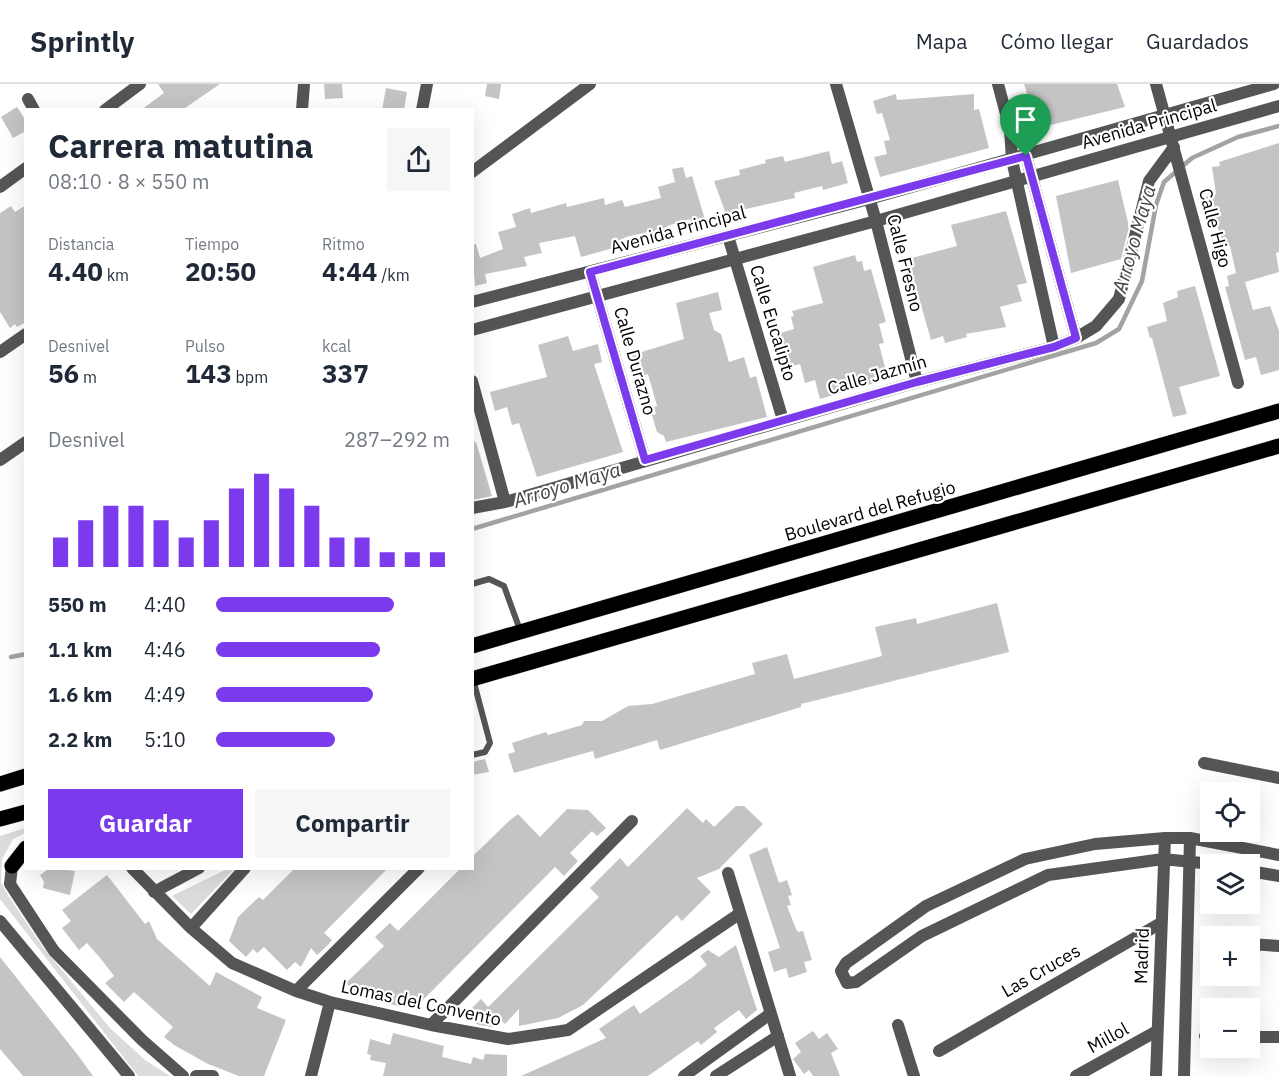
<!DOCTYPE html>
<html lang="es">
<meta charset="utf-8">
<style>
body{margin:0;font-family:"IBM Plex Sans",sans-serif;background:#f6f6f7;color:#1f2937;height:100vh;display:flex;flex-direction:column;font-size:22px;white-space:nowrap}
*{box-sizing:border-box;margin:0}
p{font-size:20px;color:#747a83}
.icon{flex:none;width:33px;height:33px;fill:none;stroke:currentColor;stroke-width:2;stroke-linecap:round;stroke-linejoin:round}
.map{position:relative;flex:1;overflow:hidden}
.side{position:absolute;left:24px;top:24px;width:450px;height:762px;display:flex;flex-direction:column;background:#fff;border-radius:0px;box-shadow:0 6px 24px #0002}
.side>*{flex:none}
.controls{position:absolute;left:1200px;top:698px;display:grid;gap:12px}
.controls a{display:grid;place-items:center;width:60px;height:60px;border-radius:0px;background:#fff;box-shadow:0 6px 24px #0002;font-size:30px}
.pin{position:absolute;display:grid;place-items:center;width:51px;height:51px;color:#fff;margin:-62px -26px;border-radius:50% 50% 50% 0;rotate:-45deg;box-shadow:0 0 6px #0007}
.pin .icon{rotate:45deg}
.round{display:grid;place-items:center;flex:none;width:63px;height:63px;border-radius:0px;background:#f6f6f7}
.head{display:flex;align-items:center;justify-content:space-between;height:102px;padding:0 24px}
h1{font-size:33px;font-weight:700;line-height:45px}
.figures{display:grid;grid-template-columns:repeat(3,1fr);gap:9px;height:102px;padding:6px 24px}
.figures div{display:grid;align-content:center}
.figures b{font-size:26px;font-weight:700}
.figures small{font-size:16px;font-weight:400}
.figures p{font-size:16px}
.chart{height:168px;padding:12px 24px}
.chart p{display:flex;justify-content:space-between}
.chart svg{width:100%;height:108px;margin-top:6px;stroke:#7c3aed;stroke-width:6}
.cta{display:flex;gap:12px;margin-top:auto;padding:12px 24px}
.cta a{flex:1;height:69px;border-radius:0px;background:#7c3aed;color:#fff;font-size:24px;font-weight:700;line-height:69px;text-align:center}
.cta a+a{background:#f6f6f7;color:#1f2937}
ul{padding:0 24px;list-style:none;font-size:20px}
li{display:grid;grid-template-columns:96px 72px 1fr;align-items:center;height:45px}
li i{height:15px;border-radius:8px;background:#7c3aed}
header{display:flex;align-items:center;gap:36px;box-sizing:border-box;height:84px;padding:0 30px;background:#fff;border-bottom:2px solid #e0e1e3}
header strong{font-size:28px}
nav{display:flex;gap:33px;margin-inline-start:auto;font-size:21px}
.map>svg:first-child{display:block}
.green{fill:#dcdcdc}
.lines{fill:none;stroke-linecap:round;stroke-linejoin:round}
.stream{stroke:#a3a3a3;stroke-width:4.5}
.building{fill:#c4c4c4}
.primary-casing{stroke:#dbdbdb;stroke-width:16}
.service{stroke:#555;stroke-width:6}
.minor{stroke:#555;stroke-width:12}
.tertiary{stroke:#555;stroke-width:12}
.primary{stroke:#000;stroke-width:15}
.route-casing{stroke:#fff;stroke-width:12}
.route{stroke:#7c3aed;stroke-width:8}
.labels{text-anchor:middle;stroke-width:4.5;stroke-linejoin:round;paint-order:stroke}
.street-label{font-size:18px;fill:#000;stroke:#fff}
.water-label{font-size:20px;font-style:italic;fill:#444;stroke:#fff}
</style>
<header>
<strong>Sprintly</strong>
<nav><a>Mapa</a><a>Cómo llegar</a><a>Guardados</a></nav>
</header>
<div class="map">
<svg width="1279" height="992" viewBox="0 0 1279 992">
<rect width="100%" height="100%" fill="#fff"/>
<path class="green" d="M25 744V749L13 755 2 775 1 798 8 811 42 862 110 944 145 976 170 992H138L0 815V752Z
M227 785H234L191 830 172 812Z"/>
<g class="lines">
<path class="stream" d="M472 445 1096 259 1119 245 1142 197 1156 121 1164 98 1192 74 1238 53 1279 42
M11 573 26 570"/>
</g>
<path class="building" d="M158 0H220L182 26H141L164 9Z
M324 0H342L343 14 325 15Z
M487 0H501L499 15 485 12Z
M1024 0H1117L1125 23 1038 44Z
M386 4 407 8 404 26H382Z
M896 10 897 16 974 10V26L979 25 989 64 880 93 874 73 887 70 884 57 890 56 882 29 877 30 873 17Z
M17 23 26 37V47L13 54 1 33Z
M1279 59V168L1276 169 1279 188 1245 198 1253 226 1270 222 1279 247V286L1261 291 1256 273 1245 276 1225 203 1229 202 1227 192 1236 189 1230 162 1225 163 1224 160 1222 161 1214 129 1206 131 1201 114 1216 110 1212 83 1220 82 1219 78Z
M829 67 832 80 842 77 848 99 823 106 822 102 794 109 795 114 741 126 742 129 727 133 714 97 740 91 739 86 766 79 765 76 783 72 785 78Z
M683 83 686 94 692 92 706 139 692 142 690 135 667 142 669 149 657 152 652 147 626 153 616 158 617 163 581 173 575 152 539 159 542 169 524 173 527 182 485 190 487 199 475 202 472 160H476L480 174 503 165 498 148 516 143 512 130 530 124 531 129 566 119 567 123 604 114 605 121 622 116 625 123 661 114 658 103 675 98 672 85Z
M1118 96 1129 143 1121 175 1071 189 1056 112Z
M26 121V238L17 243 15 240 10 244 0 228V129L11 122 15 128Z
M1006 127 1027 199 1017 201 1022 217 1000 223 1006 243 966 250 967 253 945 259 943 252 931 256 908 175 957 162 951 141Z
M855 171 857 178 862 177 864 187 871 185 886 238 879 240 884 259 879 260 888 295 820 315 815 296 805 299 800 280 787 284 777 250 794 245 791 233 794 232 792 227 823 219 813 183Z
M1195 202 1220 292 1179 303 1187 330 1173 333 1152 254H1150L1147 243 1167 237 1163 219 1178 213 1177 207Z
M718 208 722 226 709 229 714 246 721 250 729 278 744 273 750 294 756 292 767 333 666 358 664 352 657 348 652 331 656 330 654 323 657 322 648 290 643 292 642 286 637 288 632 271 684 255 676 219Z
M568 252 573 267 598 260 602 278 594 280 623 368 537 393 519 339 512 341 507 323 495 327 490 308 547 293 538 261Z
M472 358H476L492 412 472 416Z
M997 519 1009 568 801 620V623L660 666 657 656 595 675 593 667 514 689 508 670 515 668 512 659 546 648 548 651 582 641 584 637H602L628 622 652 620 755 590 752 579 787 570 794 595 882 572 875 543 916 534 917 540Z
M485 675 489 688 472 691V678Z
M736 722H744L763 740 719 785 697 794 711 808 682 837 677 831 583 921 558 934 519 942V925L505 940 501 936 493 943 479 941 472 937 469 927 481 915 488 923 599 813 590 804 620 774 628 783 687 724 703 739 706 735 714 743Z
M567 725 588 726 606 744 597 752 592 747 570 769 578 777 564 792 555 783 415 924 410 919 406 924 358 912 346 899 384 862 375 853 390 839 398 847 461 784H472V773L509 737 518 730 540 753Z
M767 763 779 799 787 796 792 811 788 812 791 821 787 822 796 845 798 848 803 847 812 876 804 878 807 888 789 894 786 884 774 888 768 868 780 864 749 771Z
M50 784 75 787 70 811 43 804 44 798 40 791Z
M295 784H388L324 849 332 856 327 862 317 871 311 864 301 883 295 878 287 886 264 863 257 869 253 865 246 873 229 857 238 833 259 813 263 816Z
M107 791 145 840 149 837 157 855 210 902 216 888 262 913 257 924 286 936 264 992H239L208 980 174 961 164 953 173 943 134 908 124 918 105 899 114 892 101 875 87 859 79 866 62 844 71 837 62 826Z
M736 861 757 926 746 935 739 926 714 944 717 948 701 961 698 957 648 992H521L606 954 599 945 634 921 640 930 691 894 707 881 700 872 708 866 719 873Z
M0 873 77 970 93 992H23L0 965Z
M813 947 819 955 827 949 838 965 831 969 840 992H813L809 986 804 990 793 975 801 968 795 959Z
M393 949 444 962 442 973 471 980 473 973 483 976 485 970 507 971V992H383L386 979 370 976 371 971 367 970 370 955 390 961Z"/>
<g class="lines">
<g class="primary-casing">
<path id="primary" d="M472 562 1279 327
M472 595 1279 362
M0 700 26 692
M0 735 26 728
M12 782 26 764"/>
</g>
<path class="service" d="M472 500 489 495 504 502 520 546
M472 671 485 668 490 659 473 595"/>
<path class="minor" d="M836 0 876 137 917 298
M1156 0 1238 299
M28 15 34 26
M105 26 140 0
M302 26 304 0
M422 26 427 0
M1026 72 1076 254
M1012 76 1054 263
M0 103 26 84
M728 152 783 336
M590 188 645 376
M0 268 26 250
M472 297 505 418
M472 424 505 418 917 298 1054 263 1076 254 1096 242 1119 215 1149 97 1174 63
M1204 679 1279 694
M132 784 191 844 232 879 296 907 330 918 431 941 508 955 568 946 739 830
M728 789 790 992
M154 808 199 784
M191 844 245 784
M1207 858H1210
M1250 860 1279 862
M296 907 419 784
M431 941 632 737
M898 941 914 992
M1205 952H1210
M1250 953H1279
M939 967 1161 839
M311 992 330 918
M1076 992 1157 947"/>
<path class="tertiary" d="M998 0 1010 45 1012 76
M472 88 590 0
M472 218 869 115 1274 0
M472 246 876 137 1279 22
M0 376 26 358
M1212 780 1163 775 1048 791 922 852 856 898 847 899 841 887 846 879 926 822 1025 775 1095 760 1165 754H1190L1279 771
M12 782 10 800 54 867 142 956 183 992
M1250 787 1279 792
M0 837 129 992
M196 992H213
M684 992 770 930
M716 992 778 952
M1156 992 1165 754
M1184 992 1190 754"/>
<use href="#primary" class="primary"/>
</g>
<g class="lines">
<g class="route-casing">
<path id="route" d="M1026 72 1076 254 1054 263 917 298 645 376 590 188Z"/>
</g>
<use href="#route" class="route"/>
</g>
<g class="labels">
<g class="street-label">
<text transform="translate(1149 40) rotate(-16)" y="6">Avenida Principal</text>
<text transform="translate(1215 144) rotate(75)" y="6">Calle Higo</text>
<text transform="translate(678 146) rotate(-15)" y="6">Avenida Principal</text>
<text transform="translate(905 179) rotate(76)" y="6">Calle Fresno</text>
<text transform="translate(773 239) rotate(73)" y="6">Calle Eucalipto</text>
<text transform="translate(635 277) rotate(74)" y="6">Calle Durazno</text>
<text transform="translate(877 291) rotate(-16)" y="6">Calle Jazmín</text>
<text transform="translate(870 427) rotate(-16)" y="6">Boulevard del Refugio</text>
<text transform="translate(1142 872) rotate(-88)" y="6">Madrid</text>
<text transform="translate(1041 887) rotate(-30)" y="6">Las Cruces</text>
<text transform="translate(421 919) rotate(12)" y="6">Lomas del Convento</text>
<text transform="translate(1108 954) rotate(-29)" y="6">Millol</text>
</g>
<g class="water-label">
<text transform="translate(1134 155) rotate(-74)" y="7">Arroyo Maya</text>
<text transform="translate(567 401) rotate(-17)" y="7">Arroyo Maya</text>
</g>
</g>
</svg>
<div class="controls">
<a><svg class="icon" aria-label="locate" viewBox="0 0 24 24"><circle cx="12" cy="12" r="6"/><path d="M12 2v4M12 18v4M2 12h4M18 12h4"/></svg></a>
<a><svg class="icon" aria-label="layers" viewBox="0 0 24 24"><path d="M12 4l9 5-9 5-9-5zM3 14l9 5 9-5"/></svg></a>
<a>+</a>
<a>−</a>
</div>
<div class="pin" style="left:1026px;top:72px;background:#1e9e55"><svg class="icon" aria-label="arrive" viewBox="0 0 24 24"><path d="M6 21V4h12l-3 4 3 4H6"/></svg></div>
<section class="side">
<div class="head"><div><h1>Carrera matutina</h1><p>08:10 · 8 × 550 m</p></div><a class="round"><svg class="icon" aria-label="share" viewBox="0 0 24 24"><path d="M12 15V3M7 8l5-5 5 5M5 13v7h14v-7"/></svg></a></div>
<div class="figures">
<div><p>Distancia</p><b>4.40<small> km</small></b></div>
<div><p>Tiempo</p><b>20:50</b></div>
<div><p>Ritmo</p><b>4:44<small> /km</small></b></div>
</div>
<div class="figures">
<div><p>Desnivel</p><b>56<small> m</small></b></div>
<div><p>Pulso</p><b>143<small> bpm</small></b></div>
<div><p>kcal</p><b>337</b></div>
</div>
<div class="chart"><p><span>Desnivel</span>287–292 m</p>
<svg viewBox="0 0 160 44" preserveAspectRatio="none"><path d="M5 44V32M15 44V25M25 44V19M35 44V19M45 44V25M55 44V32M65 44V25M75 44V12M85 44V6M95 44V12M105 44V19M115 44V32M125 44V32M135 44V38M145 44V38M155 44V38"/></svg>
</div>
<ul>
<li><b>550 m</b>4:40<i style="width:76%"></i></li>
<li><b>1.1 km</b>4:46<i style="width:70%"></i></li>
<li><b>1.6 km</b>4:49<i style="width:67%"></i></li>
<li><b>2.2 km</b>5:10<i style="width:51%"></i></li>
</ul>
<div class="cta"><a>Guardar</a><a>Compartir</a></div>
</section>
</div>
